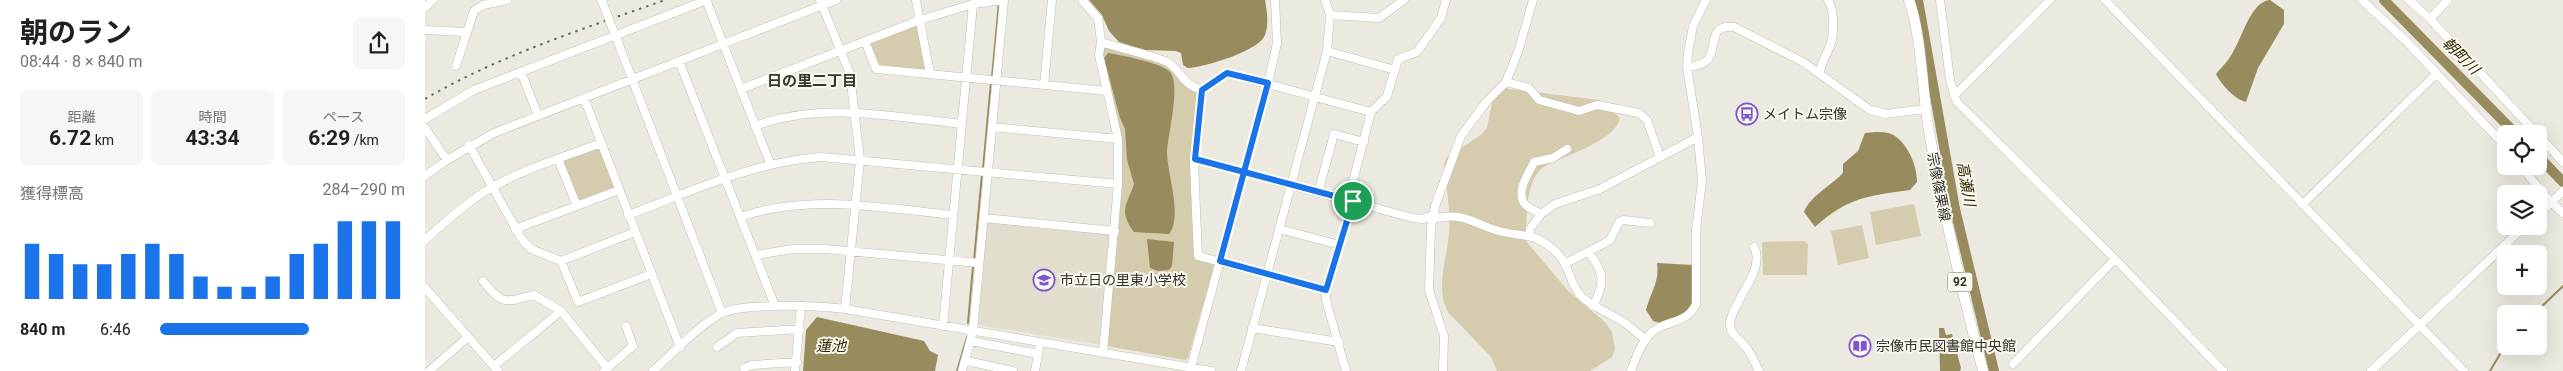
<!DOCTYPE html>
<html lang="ja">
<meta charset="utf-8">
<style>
body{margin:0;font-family:Roboto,"Noto Sans JP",sans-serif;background:#f6f6f6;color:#202124;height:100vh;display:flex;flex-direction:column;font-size:19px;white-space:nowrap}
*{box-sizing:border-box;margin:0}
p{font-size:16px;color:#757577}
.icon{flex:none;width:28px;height:28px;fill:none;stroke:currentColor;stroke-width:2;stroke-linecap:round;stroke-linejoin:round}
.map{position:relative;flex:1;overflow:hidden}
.panel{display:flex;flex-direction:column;background:#fff;width:425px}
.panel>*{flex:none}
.fabs{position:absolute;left:2072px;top:125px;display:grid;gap:10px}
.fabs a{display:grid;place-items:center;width:50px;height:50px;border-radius:8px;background:#fff;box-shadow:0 5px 20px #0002;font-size:25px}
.pin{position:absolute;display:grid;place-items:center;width:42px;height:42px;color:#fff;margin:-21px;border:2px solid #fff;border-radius:50%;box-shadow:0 1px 5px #0007}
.round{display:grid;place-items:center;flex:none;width:52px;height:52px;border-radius:8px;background:#f6f6f6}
.overview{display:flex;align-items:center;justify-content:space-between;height:85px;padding:0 20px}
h1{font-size:28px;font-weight:700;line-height:38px}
.stats{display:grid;grid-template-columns:repeat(3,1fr);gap:8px;height:85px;padding:5px 20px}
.stats div{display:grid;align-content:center;border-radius:8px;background:#f6f6f6;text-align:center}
.stats b{font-size:21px;font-weight:700}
.stats small{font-size:14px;font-weight:400}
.stats p{font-size:14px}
.chart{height:140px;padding:10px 20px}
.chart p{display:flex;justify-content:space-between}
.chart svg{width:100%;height:90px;margin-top:5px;stroke:#1a73e8;stroke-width:6}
ul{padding:0 20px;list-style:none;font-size:16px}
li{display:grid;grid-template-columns:80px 60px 1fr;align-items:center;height:38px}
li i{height:12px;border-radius:6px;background:#1a73e8}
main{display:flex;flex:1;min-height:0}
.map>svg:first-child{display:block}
.built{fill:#e2decd}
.green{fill:#d4ccac}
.water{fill:#988b5d}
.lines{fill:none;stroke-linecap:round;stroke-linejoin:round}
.stream{stroke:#988b5d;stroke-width:2}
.river{stroke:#988b5d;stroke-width:10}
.minor-casing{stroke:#c0beb5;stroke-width:9}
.major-casing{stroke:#c0beb5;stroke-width:11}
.minor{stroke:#fff;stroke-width:8}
.major{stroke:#fff;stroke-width:10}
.rail{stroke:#696863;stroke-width:2;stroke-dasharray:2.5 5;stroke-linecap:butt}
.minor-bridge-casing{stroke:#c0beb5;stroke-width:9;stroke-linecap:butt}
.minor-bridge{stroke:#fff;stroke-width:8}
.route-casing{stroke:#fff;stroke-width:10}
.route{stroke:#1a73e8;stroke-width:6}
.labels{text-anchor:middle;stroke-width:4;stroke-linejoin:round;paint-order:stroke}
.shield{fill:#faf7ee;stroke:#6e6c68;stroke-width:1}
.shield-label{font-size:12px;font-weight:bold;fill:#32312e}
.poi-label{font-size:14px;fill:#32312e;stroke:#faf7ee;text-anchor:start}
.street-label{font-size:14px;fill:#32312e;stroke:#faf7ee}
.water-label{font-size:15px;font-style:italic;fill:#322900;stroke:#faf7ee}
.neighbourhood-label{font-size:15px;font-weight:bold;fill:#38362f;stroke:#faf7ee}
</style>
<main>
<section class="panel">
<div class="overview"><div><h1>朝のラン</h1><p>08:44 · 8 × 840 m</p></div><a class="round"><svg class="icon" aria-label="share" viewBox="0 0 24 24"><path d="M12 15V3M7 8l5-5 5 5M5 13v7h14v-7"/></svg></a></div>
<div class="stats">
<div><p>距離</p><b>6.72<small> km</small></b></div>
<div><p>時間</p><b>43:34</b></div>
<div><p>ペース</p><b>6:29<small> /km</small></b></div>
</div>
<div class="chart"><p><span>獲得標高</span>284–290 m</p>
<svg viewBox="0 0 160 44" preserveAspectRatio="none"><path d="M5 44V17M15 44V22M25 44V27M35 44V27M45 44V22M55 44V17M65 44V22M75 44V33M85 44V38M95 44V38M105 44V33M115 44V22M125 44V17M135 44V6M145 44V6M155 44V6"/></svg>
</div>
<ul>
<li><b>840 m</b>6:46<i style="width:61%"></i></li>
</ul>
</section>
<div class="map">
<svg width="2138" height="371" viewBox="0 0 2138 371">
<rect width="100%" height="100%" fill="#eceae0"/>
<path class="built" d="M565 222 685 233 676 345 552 325 562 224Z"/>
<path class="green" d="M491 24 494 25 501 71 452 65 443 44 445 41Z
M680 47 742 64 773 91 767 157 770 257 790 263 763 358 760 360 682 346 696 137 676 55 677 49Z
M1077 88 1174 100 1195 118C1191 139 1148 153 1129 162 1125 164 1119 166 1116 169 1099 187 1102 219 1101 241L1144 292 1180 322 1187 332 1190 349 1187 357 1165 371H1072L1066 357 1023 312C1010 287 1022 259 1024 233 1026 211 1021 186 1019 164L1021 158 1057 134 1062 128 1069 93Z
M173 147 190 186 189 189 155 202 151 200 137 163 138 160Z
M1489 204 1496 236 1451 245 1445 212Z
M1437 225 1444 258 1413 265 1406 231Z
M1379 241 1383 244 1382 275H1338L1337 242Z"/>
<path class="water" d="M664 0H840C842 11 844 24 840 35 834 51 780 67 763 68L758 65 756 53 751 51 719 50 694 42 684 31 677 15Z
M1845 0 1859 10V24L1833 68 1821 102C1809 99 1796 84 1791 74 1797 67 1804 60 1808 52 1817 38 1826 1 1845 0Z
M683 53C696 55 737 63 745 72 756 85 743 134 742 152 742 174 758 216 744 234L709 232C693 210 702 205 709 184L702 160 700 129 695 118 679 58Z
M1450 132C1456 132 1465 132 1470 136 1484 146 1492 166 1492 182L1485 190C1443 196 1423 197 1390 227L1379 212C1385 195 1416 179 1418 172 1418 171 1418 165 1418 164L1433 151 1440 133Z
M722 239 749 242 747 266 744 270 733 271 725 268Z
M1232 263 1268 265C1268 304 1275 310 1235 323L1228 321 1221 310C1225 293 1235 282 1232 263Z
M392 317 499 341 505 351 513 355 510 371H378L381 330Z
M1514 328H1519L1521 335 1527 334 1536 368 1535 371H1515Z"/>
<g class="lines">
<path class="stream" d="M567 77 574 2
M558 169 566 82
M549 261 557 174
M2109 314 2138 286
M543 323 548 266
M532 371 542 337
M2065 371 2081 344"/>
<path class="river" d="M1493 0 1530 209 1569 371
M1959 0 2091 134
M2114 157 2138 182"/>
<g class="minor-casing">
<path id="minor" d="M281 0 345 163
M395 0 425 74 435 160 420 309
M491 0 505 74
M657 0 673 18 676 42 674 55 693 139V184L678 353
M1515 0 1525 80 1532 102 1690 259 1798 371
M1680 0 2039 371
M1937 0 1981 41 2081 147
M1984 0 2005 19 2112 134
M0 8 8 0
M905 15 954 18 979 0
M2005 19 2023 0
M0 30 40 32
M189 32 297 313
M440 41 451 69 682 91
M676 42C690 47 735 57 744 63 758 73 756 84 777 90
M902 51 970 70
M254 61 350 306
M31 66 49 11 58 5 82 0
M1262 67C1306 65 1272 24 1309 27L1378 62 1445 110 1461 114 1500 109
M96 72 113 115
M1395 73C1396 60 1405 51 1407 39 1409 28 1409 9 1403 0
M1081 82 1104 88 1114 100 1154 111 1172 105 1214 113 1222 120 1235 157
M619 85 627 0
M316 89 495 20 548 4 579 0
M777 90 769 164 773 256 901 290
M777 90 802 73 946 112
M1529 96 1625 0
M159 98 255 347
M0 119 49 90 282 0
M330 126C396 101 469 117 537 124
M568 127 693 139
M0 128 22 160
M2114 136 2138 162
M44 145 96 238 106 249 136 261 210 232
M133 159 152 206
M769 159 988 218 998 219 1008 215 1011 218C1039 212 1049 224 1074 231 1100 238 1111 231 1133 254 1145 266 1145 286 1157 297 1170 308 1186 314 1200 323 1207 328 1214 335 1221 340
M2096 166 2120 196 2138 213
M0 176 22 160 69 133 411 0
M893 193 909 134 939 142
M1878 204 2011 74
M1116 214C1111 211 1102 208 1099 203 1091 191 1104 173 1109 162L1128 158 1142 149
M2114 214 2138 191
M203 215C267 191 328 162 396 157L693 184
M315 217C384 193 458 208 528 215
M559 218 690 231
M90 229 194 190
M854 229 915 245
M1104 235 1105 229 1116 214 1130 204 1175 189 1273 137
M0 240C16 225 33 211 50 198 87 172 134 159 176 143
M1329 247C1342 271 1304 304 1305 326 1306 336 1316 340 1321 347 1326 354 1330 363 1334 371
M1164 253C1180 273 1180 283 1168 306
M331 255 368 249H400L554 263
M136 261 153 302 226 274
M1141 263 1178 244 1185 240 1194 222 1198 220 1225 223
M58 281C79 306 79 302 109 295L136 311 182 368
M0 288 73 371
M518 326 548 4
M827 328 914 342
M546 341 613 354
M292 347 312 333 375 329
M542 361 588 371
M1588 364 1690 259
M69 366 136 311
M319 368 327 365 372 362
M4 371 43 337
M179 371 208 346 201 326
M228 371C249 352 271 328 295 314 319 302 393 306 420 309L786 371
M370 371 376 306
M537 371 548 331 579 0
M610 371 614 349
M765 371 843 83 852 43 850 0
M816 371 902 51 905 15 900 0
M921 371 901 300V290L928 201V181L946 112 962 96 973 59 992 52 1016 18 1021 0
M1018 371 1019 336 1004 290 1006 227 1010 206 1036 136 1062 101 1081 82 1094 49 1108 0
M1206 371C1211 357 1218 336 1233 328 1248 320 1263 322 1271 304V230L1277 181 1273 137 1262 67 1263 53 1268 26 1281 0
M1946 371 2100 226"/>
</g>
<g class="major-casing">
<path id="major" d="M1484 0C1497 37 1497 91 1504 131 1518 212 1537 291 1558 371"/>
</g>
<use href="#minor" class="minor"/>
<use href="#major" class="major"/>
<path class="rail" d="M0 99C75 55 158 29 240 0"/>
<g class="minor-bridge-casing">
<path id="minor-bridge" d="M177 1 189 32"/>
</g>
<use href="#minor-bridge" class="minor-bridge"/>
</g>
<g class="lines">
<g class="route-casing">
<path id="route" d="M928 201 770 159 777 90 802 73 843 83 795 261 901 290 928 201"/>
</g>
<use href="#route" class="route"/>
</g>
<defs>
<g id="bus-ring" transform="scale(1.125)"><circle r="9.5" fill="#faf7ee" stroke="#7c56d0" stroke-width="1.5"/><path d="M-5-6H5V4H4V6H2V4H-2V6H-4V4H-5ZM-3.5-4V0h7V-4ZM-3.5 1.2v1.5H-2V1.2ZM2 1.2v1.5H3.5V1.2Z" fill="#7c56d0"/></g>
<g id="school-ring" transform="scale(1.125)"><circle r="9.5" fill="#faf7ee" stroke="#7c56d0" stroke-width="1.5"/><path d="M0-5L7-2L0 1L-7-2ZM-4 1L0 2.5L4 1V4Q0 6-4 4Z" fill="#7c56d0"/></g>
<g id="library-ring" transform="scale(1.125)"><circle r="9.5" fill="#faf7ee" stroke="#7c56d0" stroke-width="1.5"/><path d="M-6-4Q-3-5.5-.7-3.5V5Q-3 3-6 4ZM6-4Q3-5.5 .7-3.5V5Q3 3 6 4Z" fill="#7c56d0"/></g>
</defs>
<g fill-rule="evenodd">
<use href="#bus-ring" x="1322" y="114"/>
<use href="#school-ring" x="619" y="280"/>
<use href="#library-ring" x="1435" y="346"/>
</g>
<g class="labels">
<rect class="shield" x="1522.5" y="272.5" width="25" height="19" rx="4"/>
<g class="shield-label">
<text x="1535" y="286">92</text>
</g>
<g class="poi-label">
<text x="1338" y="119">メイトム宗像</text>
<text x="635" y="285">市立日の里東小学校</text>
<text x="1451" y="351">宗像市民図書館中央館</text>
</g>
<g class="street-label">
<text transform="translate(1514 187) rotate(79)" y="5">宗像篠栗線</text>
</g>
<g class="water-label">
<text transform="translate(2036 56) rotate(45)" y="5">朝町川</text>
<text transform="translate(1541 184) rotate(80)" y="5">高瀬川</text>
<text x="406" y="351">蓮池</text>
</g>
<g class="neighbourhood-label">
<text x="387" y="86">日の里二丁目</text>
</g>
</g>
</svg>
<div class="fabs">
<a><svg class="icon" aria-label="locate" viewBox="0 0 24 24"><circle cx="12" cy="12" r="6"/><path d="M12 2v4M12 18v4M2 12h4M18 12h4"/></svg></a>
<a><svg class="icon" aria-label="layers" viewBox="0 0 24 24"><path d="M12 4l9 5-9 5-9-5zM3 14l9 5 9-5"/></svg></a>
<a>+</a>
<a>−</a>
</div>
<div class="pin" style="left:928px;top:201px;background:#1e9e55"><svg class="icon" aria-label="arrive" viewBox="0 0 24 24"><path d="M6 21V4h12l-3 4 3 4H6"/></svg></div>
</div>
</main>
